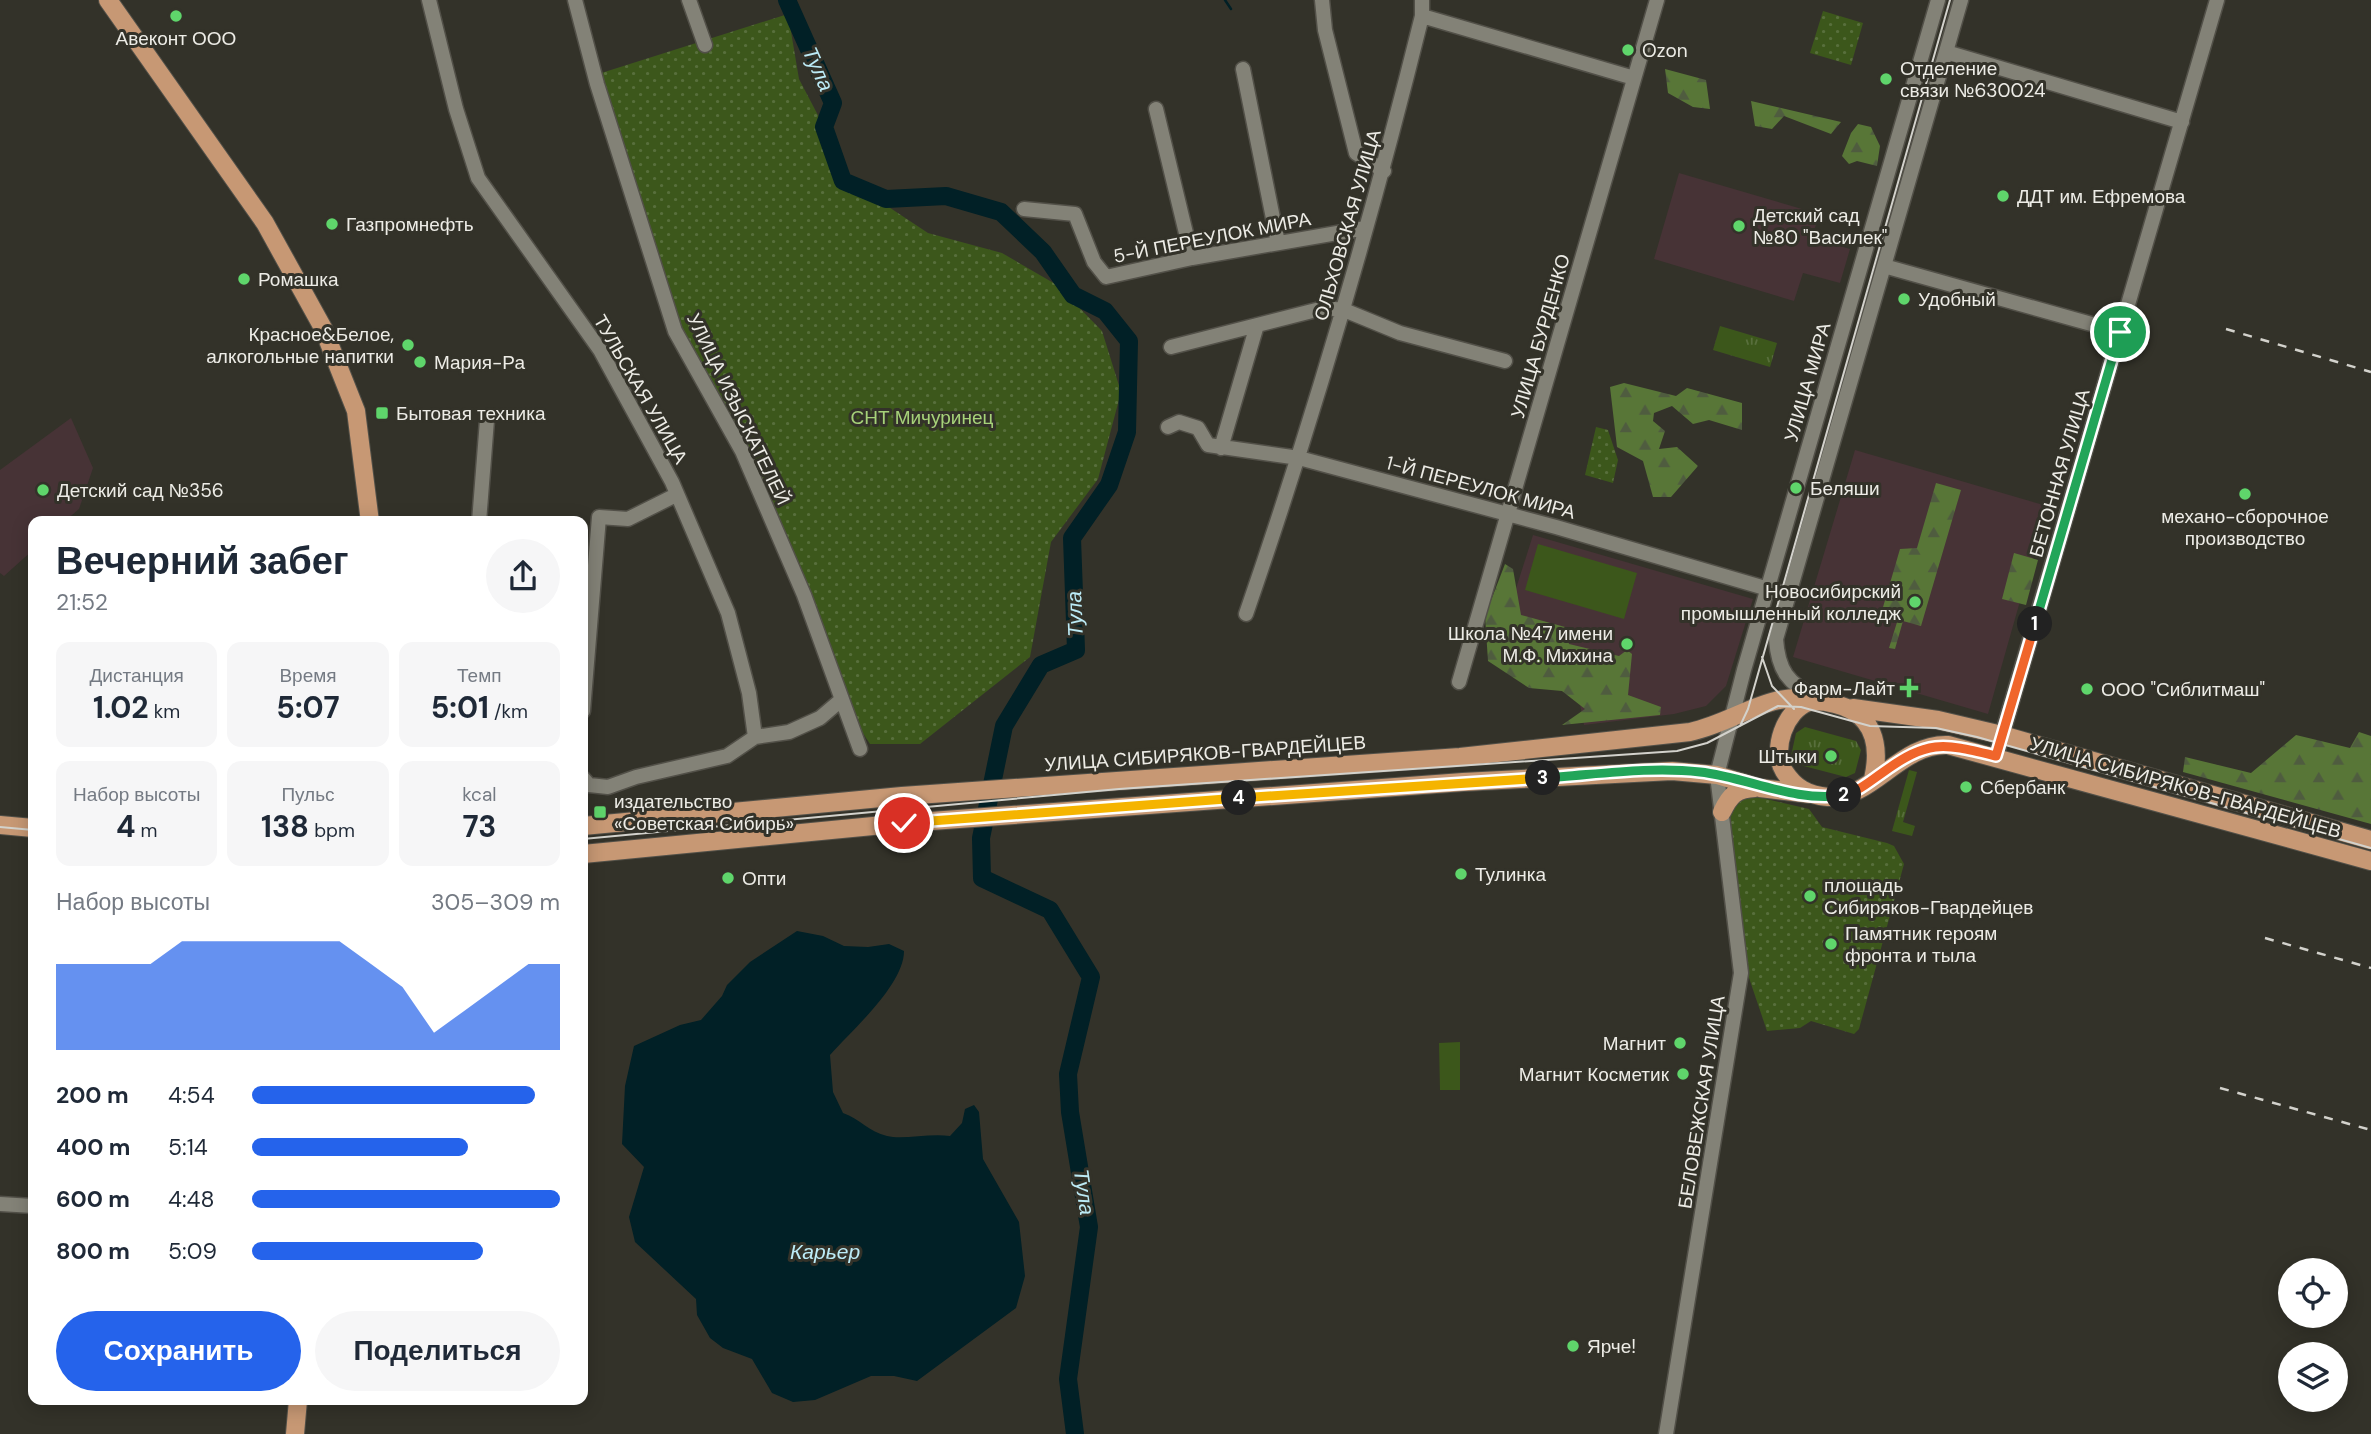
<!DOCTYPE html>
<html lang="ru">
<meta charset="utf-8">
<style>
body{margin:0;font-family:"DM Sans",sans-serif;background:#f6f6f7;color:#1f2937;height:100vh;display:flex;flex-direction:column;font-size:26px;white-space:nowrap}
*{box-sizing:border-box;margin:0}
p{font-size:23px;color:#747a83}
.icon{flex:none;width:38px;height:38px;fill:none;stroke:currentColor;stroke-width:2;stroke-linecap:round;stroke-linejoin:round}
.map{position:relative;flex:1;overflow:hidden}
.details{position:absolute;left:28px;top:516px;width:560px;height:889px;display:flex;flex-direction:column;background:#fff;border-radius:14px;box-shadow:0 4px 18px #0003}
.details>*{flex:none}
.buttons{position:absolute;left:2278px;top:1258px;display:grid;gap:14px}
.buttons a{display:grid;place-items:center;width:70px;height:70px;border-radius:50%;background:#fff;box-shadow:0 4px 18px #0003;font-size:35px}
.pin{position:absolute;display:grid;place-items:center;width:60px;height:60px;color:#fff;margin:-30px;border:4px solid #fff;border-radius:50%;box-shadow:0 2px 7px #0007}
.km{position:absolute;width:35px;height:35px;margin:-18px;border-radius:50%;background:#222;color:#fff;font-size:19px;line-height:35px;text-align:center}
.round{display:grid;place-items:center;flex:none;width:74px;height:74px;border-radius:37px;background:#f6f6f7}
.summary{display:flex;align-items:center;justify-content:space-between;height:119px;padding:0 28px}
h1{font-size:38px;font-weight:700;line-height:52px}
.metrics{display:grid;grid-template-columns:repeat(3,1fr);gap:10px;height:119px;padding:7px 28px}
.metrics div{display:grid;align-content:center;border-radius:14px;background:#f6f6f7;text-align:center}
.metrics b{font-size:30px;font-weight:700}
.metrics small{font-size:19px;font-weight:400}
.metrics p{font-size:19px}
.chart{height:196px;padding:14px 28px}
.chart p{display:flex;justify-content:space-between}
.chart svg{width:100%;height:126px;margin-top:7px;fill:#2563eb;opacity:.7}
.cta{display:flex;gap:14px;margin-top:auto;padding:14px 28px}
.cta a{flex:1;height:80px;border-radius:42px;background:#2563eb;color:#fff;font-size:28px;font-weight:700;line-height:80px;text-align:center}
.cta a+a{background:#f6f6f7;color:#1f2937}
ul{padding:0 28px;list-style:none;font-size:23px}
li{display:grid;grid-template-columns:112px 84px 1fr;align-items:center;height:52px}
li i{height:18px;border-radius:9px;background:#2563eb}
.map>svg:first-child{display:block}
.education{fill:#473336}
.grass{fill:url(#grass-tufts)}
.forest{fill:url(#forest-firs)}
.park{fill:url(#park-dots)}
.pitch{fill:#3c571b}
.water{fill:#012026}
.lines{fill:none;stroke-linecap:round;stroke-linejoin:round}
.stream{stroke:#012026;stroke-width:2.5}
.river{stroke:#012026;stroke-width:18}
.minor-casing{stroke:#525048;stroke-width:17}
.major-casing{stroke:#525048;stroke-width:20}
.minor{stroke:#838277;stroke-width:14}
.major{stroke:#c79874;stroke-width:18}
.tram{stroke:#d3d2cc;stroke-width:2}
.rail{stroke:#d3d2cc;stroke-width:2.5;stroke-dasharray:9 9;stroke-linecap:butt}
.split-1-casing{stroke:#fff;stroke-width:14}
.split-2-casing{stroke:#fff;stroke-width:14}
.split-3-casing{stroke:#fff;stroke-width:14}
.split-4-casing{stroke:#fff;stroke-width:14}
.split-5-casing{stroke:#fff;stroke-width:14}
.split-1{stroke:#22a559;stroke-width:9}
.split-2{stroke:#f0652b;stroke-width:9}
.split-3{stroke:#22a559;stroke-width:9}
.split-4{stroke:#f5b400;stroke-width:9}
.split-5{stroke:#f5b400;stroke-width:9}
.poi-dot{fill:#5fd56b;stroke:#333229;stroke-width:2.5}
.labels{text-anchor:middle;stroke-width:6;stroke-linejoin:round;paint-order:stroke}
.poi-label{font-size:19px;fill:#edece6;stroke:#333229;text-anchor:start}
.street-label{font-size:19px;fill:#edece6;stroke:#333229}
.park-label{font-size:19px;fill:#a6d279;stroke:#333229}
.water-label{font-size:21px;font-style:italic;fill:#bcebf6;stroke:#333229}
</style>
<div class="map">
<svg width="2371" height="1434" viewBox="0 0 2371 1434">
<defs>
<pattern id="grass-tufts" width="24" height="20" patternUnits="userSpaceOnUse" patternTransform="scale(1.75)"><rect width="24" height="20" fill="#3c571b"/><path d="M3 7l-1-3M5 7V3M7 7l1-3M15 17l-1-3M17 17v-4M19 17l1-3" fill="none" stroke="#586f3c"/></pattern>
<pattern id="forest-firs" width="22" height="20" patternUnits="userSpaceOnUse" patternTransform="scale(1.75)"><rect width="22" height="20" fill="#587637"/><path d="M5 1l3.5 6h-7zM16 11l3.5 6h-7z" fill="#4f5c3f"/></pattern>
<pattern id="park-dots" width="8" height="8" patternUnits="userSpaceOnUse" patternTransform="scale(1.75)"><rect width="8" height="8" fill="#3c571b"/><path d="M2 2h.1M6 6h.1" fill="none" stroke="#586f3c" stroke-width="1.8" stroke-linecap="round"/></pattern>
</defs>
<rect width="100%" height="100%" fill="#333229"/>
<path class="education" d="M1679 173 1819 214 1812 238 1850 249 1840 283 1803 273 1794 301 1654 259Z
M71 418 93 468 79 509 65 521 33 522V550L4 576 0 573V470Z
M1855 450 2047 506 1988 714 1793 657Z
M1533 535 1753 599 1726 686 1706 706 1674 714 1584 725 1578 694 1507 617Z"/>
<path class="grass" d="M1720 326 1777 343 1770 367 1713 350Z
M1805 727 1856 741 1861 750 1855 773 1846 777 1796 764 1791 756 1796 733Z
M1909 770 1917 772 1903 822 1915 826 1912 836 1892 831Z"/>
<path class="forest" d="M1665 69 1706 80 1710 109 1693 107 1668 93Z
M1751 101 1841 122 1831 134 1784 116 1772 129 1755 126Z
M1858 124 1871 127 1880 146 1877 166 1857 161 1849 164 1842 156 1851 133Z
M1624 383 1676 396 1687 388 1742 403V430L1709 420 1693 424 1672 406 1654 413 1653 421 1665 431 1659 449 1677 447 1698 466 1671 497H1653L1643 461 1617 447 1610 387Z
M1936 483 1961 490 1921 626 1903 621 1895 649 1889 648 1898 619 1881 614 1900 549 1917 548Z
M2014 553 2038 560 2026 605 2002 599Z
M1505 564 1513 569 1521 615 1565 627 1569 644 1619 656 1627 650 1632 654 1628 695 1661 707 1660 715 1562 725 1585 709 1562 691 1529 688 1488 661 1485 616Z
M2359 732 2371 736V824L2183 772 2185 757 2251 773 2296 735 2350 748Z"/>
<path class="park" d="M1823 11 1863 23 1851 65 1810 53Z
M788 14 799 79 854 184 928 233 1002 253 1057 285 1102 331 1121 392 1098 479 1051 542 1030 657 920 744H870L840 698 742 451 683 330 595 75Z
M1596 427 1608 430 1618 460 1613 483 1585 475Z
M1745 794 1809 809 1822 827 1887 843 1894 846 1904 864 1859 1029 1854 1034 1811 1021 1800 1028 1767 1031 1746 969 1727 814Z"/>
<path class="pitch" d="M1538 544 1637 573 1624 619 1525 590Z
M1460 1042V1090H1440L1439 1043Z"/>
<path class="water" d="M797 931 823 936 844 946 868 947 889 944 904 951C904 985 852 1030 830 1055L833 1092 843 1113C860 1119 869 1132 887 1136 903 1140 929 1133 950 1136L962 1123 965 1109 974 1105 979 1112 983 1159 1019 1222 1025 1276 1016 1308 917 1381 894 1376H871L815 1400 793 1402 772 1393 752 1359 723 1348 710 1338 697 1315 696 1299 635 1242 629 1217 644 1167 622 1144 625 1086 634 1046 680 1025 701 1020 722 996 727 985 750 962Z"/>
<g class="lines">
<path class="stream" d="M1225 0 1231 9"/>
<path class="river" d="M787 0 833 103 824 127 843 181 886 199 946 196 1001 212 1043 252 1073 295 1105 311 1129 341 1127 432 1109 485 1072 538 1076 650 1041 665 1004 726 981 838 982 878 1050 910 1091 977 1068 1074 1070 1112 1089 1227 1068 1379 1075 1434"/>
<g class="minor-casing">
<path id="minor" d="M429 0 456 109 478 178 600 350 672 482 728 613 749 693 755 737
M575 0 597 84 675 331 742 451 804 595 860 749
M689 0 705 45
M1322 0 1325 30 1356 153 1384 171
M1422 16 1634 78
M1946 52 2182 122
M1243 69 1278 243
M1156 109 1192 258
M1024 209 1075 214 1094 262 1106 277 1192 258 1366 228
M1884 266 2120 332
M1171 347 1324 308 1344 310 1400 333 1505 361
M1168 427 1179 422 1198 428 1208 445 1299 458 1556 527 1789 595
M1221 448 1257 325
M479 522 487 420
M1246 614C1314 417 1372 218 1422 16V0
M1459 682 1657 0
M1816 697C1788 684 1778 670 1776 639L1961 0
M583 711 599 517 628 519 676 495
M1996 756 2217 0
M583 778 589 785 608 787 636 777 727 756 755 737 789 732 820 718 841 700
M0 1204 33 1206
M1666 1434 1741 973 1717 775 1744 670 1938 0"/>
</g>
<g class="major-casing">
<path id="major" d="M108 0 265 223 323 328 356 411 370 522
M1853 708 1938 720 2002 735 2371 840
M1873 779C1881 744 1873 713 1835 704 1827 702 1818 700 1809 702 1785 710 1771 750 1784 771 1795 788 1807 795 1828 797 1872 800 1900 743 1948 745L2371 861
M1722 812C1730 795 1736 789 1755 788
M0 825 33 828
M583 826 902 796 1460 757 1690 732C1740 721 1769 688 1823 701
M583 854 904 823 1463 782 1672 771 1717 775 1760 788 1810 794
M295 1434 298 1400"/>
</g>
<use href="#minor" class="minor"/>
<use href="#major" class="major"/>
<path class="tram" d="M1762 657 1772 686 1794 709
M1740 726 1748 709 1950 0
M0 827 33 830
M583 839 1119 789 1677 751 1707 743 1778 706 1801 707 1870 726 1936 728 1977 737 2371 848"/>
<path class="rail" d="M2226 329 2371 372
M2265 938 2371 968
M2220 1088 2371 1130"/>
</g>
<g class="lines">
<g class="split-1-casing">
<path id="split-1" d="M2035 624 2120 332"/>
</g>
<g class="split-2-casing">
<path id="split-2" d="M1844 795C1859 791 1869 782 1882 773 1929 739 1942 743 1996 756L2035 624"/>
</g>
<g class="split-3-casing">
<path id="split-3" d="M1543 778C1594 775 1649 766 1700 772 1747 777 1795 803 1844 795"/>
</g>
<g class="split-4-casing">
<path id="split-4" d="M1239 798 1543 778"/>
</g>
<g class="split-5-casing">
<path id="split-5" d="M904 823 1239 798"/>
</g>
<use href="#split-1" class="split-1"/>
<use href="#split-2" class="split-2"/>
<use href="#split-3" class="split-3"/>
<use href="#split-4" class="split-4"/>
<use href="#split-5" class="split-5"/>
</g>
<g class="poi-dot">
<circle cx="176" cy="16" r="7"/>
<circle cx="1628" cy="50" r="7"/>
<circle cx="1886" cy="79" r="7"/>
<circle cx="2003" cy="196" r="7"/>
<circle cx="332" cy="224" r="7"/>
<circle cx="1739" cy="226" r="7"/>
<circle cx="244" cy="279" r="7"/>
<circle cx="1904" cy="299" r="7"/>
<circle cx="408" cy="345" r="7"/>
<circle cx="420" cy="362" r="7"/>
<rect x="375" y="406" width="14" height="14" rx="3.5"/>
<circle cx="1796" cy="488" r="7"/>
<circle cx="43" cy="490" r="7"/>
<circle cx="2245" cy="494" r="7"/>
<circle cx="1915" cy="602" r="7"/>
<circle cx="1627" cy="644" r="7"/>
<path d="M1905.5 677.5h7v7h7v7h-7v7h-7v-7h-7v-7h7z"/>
<circle cx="2087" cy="689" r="7"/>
<circle cx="1831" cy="756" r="7"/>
<circle cx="1966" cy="787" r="7"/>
<rect x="593" y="805" width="14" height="14" rx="3.5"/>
<circle cx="1461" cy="874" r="7"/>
<circle cx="728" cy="878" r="7"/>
<circle cx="1810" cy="896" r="7"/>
<circle cx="1831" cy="944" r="7"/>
<circle cx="1680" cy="1043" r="7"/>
<circle cx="1683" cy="1074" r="7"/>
<circle cx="1573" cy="1346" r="7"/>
</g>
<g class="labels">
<g class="poi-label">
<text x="176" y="45" text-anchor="middle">Авеконт ООО</text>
<text x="1642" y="57">Ozon</text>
<text x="1900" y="75">Отделение<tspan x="1900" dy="22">связи №630024</tspan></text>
<text x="2017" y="203">ДДТ им. Ефремова</text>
<text x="1753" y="222">Детский сад<tspan x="1753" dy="22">№80 "Василек"</tspan></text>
<text x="346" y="231">Газпромнефть</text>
<text x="258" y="286">Ромашка</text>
<text x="1918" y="306">Удобный</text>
<text x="394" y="341" text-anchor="end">Красное&amp;Белое,<tspan x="394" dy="22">алкогольные напитки</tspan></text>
<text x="434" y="369">Мария-Ра</text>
<text x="396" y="420">Бытовая техника</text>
<text x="1810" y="495">Беляши</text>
<text x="57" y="497">Детский сад №356</text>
<text x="2245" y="523" text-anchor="middle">механо-сборочное<tspan x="2245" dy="22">производство</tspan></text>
<text x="1901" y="598" text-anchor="end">Новосибирский<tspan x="1901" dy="22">промышленный колледж</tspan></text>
<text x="1613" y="640" text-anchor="end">Школа №47 имени<tspan x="1613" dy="22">М.Ф. Михина</tspan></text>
<text x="1895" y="695" text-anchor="end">Фарм-Лайт</text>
<text x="2101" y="696">ООО "Сиблитмаш"</text>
<text x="1817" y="763" text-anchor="end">Штыки</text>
<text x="1980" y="794">Сбербанк</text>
<text x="614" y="808">издательство<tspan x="614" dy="22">«Советская Сибирь»</tspan></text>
<text x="1475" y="881">Тулинка</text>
<text x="742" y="885">Опти</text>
<text x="1824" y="892">площадь<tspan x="1824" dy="22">Сибиряков-Гвардейцев</tspan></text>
<text x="1845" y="940">Памятник героям<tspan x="1845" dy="22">фронта и тыла</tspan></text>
<text x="1666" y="1050" text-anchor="end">Магнит</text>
<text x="1669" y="1081" text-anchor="end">Магнит Косметик</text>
<text x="1587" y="1353">Ярче!</text>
</g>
<g class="street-label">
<text transform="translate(1347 225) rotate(-74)" y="7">ОЛЬХОВСКАЯ УЛИЦА</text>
<text transform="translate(1212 237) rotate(-11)" y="7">5-Й ПЕРЕУЛОК МИРА</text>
<text transform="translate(1540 336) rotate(-74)" y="7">УЛИЦА БУРДЕНКО</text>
<text transform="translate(1807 382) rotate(-74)" y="7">УЛИЦА МИРА</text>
<text transform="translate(641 389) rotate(60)" y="7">ТУЛЬСКАЯ УЛИЦА</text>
<text transform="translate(739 409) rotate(64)" y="7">УЛИЦА ИЗЫСКАТЕЛЕЙ</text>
<text transform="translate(2059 473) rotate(-74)" y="7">БЕТОННАЯ УЛИЦА</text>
<text transform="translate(1481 487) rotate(15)" y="7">1-Й ПЕРЕУЛОК МИРА</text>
<text transform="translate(1205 753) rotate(-4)" y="7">УЛИЦА СИБИРЯКОВ-ГВАРДЕЙЦЕВ</text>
<text transform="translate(2186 787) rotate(16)" y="7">УЛИЦА СИБИРЯКОВ-ГВАРДЕЙЦЕВ</text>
<text transform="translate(1701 1102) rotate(-81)" y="7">БЕЛОВЕЖСКАЯ УЛИЦА</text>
</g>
<g class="park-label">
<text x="922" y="424">СНТ Мичуринец</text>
</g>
<g class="water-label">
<text transform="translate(818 69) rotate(66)" y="7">Тула</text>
<text transform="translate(1075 614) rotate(-92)" y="7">Тула</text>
<text transform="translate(1084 1192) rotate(82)" y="7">Тула</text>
<text x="825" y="1259">Карьер</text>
</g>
</g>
</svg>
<div class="buttons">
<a><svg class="icon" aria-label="locate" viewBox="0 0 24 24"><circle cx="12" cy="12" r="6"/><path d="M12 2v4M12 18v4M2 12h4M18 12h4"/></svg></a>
<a><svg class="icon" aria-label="layers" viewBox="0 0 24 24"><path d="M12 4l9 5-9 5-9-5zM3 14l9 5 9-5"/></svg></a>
</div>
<div class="pin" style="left:2120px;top:332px;background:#1e9e55"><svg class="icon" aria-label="arrive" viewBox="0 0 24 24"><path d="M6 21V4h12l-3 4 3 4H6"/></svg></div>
<div class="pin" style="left:904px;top:823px;background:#d93025"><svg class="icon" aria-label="check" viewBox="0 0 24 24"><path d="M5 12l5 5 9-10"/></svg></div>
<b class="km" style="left:2035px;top:624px">1</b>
<b class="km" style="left:1844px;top:795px">2</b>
<b class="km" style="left:1543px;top:778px">3</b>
<b class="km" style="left:1239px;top:798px">4</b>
<section class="details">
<div class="summary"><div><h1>Вечерний забег</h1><p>21:52</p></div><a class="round"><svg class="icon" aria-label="share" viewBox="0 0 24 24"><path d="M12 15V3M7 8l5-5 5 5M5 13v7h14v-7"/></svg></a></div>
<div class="metrics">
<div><p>Дистанция</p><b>1.02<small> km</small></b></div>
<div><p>Время</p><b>5:07</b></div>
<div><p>Темп</p><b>5:01<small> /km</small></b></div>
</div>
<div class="metrics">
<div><p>Набор высоты</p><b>4<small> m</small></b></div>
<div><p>Пульс</p><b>138<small> bpm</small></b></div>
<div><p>kcal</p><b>73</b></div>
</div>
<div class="chart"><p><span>Набор высоты</span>305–309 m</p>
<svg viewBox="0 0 160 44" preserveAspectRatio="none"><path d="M0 44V14L10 14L20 14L30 14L40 6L50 6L60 6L70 6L80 6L90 6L100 14L110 22L120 38L130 30L140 22L150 14L160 14V44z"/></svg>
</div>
<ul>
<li><b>200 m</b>4:54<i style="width:92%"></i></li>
<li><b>400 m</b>5:14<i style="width:70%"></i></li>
<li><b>600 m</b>4:48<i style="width:100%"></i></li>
<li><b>800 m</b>5:09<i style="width:75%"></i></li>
</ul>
<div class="cta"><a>Сохранить</a><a>Поделиться</a></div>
</section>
</div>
